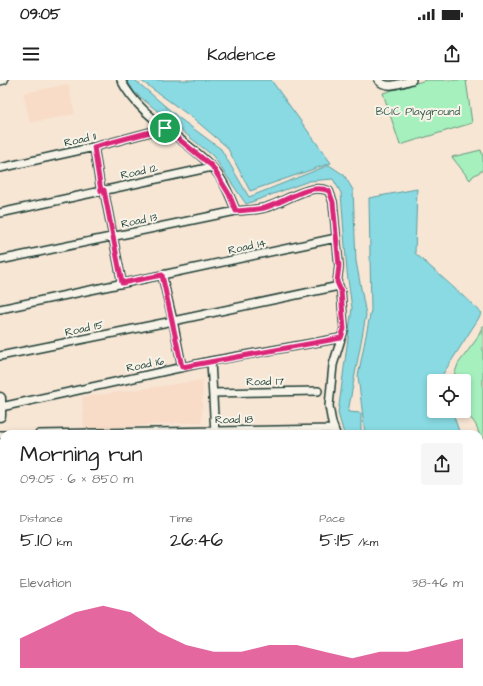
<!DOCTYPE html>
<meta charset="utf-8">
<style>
body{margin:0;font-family:"Architects Daughter",sans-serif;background:#f6f6f6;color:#222;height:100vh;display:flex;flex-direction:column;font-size:15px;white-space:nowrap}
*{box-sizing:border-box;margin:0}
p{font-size:13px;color:#767676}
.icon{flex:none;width:22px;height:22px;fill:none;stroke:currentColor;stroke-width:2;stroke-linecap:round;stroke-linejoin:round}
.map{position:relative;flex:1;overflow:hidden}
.side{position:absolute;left:0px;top:350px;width:483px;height:256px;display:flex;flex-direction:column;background:#fff;border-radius:12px 12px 0 0;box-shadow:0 2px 6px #0003}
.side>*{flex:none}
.controls{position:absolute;left:427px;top:294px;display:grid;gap:8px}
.controls a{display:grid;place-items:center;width:44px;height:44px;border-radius:4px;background:#fff;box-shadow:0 2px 6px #0003;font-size:20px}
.pin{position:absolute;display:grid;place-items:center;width:34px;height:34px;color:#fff;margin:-17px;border:2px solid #fff;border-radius:50%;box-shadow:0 1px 4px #0007}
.round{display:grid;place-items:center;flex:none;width:42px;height:42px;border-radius:4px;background:#f6f6f6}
.overview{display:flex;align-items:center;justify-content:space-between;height:68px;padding:0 20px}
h1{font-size:22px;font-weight:600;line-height:30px}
.stats{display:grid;grid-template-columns:repeat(3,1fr);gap:6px;height:68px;padding:4px 20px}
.stats div{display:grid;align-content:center}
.stats b{font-size:20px;font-weight:600}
.stats small{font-size:11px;font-weight:400}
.stats p{font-size:11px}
.chart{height:112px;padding:8px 20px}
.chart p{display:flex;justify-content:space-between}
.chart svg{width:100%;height:72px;margin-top:4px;fill:#db2777;opacity:.7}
.status{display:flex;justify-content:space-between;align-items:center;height:28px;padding:0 20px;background:#fff;direction:ltr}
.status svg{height:11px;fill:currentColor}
header{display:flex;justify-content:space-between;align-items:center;height:52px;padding:0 20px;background:#fff;font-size:18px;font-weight:600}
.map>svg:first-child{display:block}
.built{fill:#f8dcc8}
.green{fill:#a6f0be;stroke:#629679}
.water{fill:#89dae3;stroke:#5f9b9d}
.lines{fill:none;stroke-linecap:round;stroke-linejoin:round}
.street-casing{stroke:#1f3d34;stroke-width:10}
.secondary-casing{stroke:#1f3d34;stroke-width:13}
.street{stroke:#f7f3e8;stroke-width:7}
.secondary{stroke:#f7f3e8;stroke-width:10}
.route-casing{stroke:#fff;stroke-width:8}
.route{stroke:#db2777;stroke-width:5}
.labels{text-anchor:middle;stroke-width:4;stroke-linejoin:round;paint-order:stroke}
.park-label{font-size:11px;fill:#335849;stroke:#f7f3e8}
.street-label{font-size:11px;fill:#1f3d34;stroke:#f7f3e8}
</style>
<div class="status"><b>09:05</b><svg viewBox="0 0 49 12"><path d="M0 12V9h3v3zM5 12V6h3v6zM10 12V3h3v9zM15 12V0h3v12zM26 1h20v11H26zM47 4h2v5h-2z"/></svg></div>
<header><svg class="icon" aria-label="menu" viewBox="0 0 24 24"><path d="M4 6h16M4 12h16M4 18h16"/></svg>Kadence<svg class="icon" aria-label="share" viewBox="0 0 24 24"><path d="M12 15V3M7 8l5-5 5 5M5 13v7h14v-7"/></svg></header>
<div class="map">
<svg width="483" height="606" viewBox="0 0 483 606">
<rect width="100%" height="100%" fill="#f8e6d5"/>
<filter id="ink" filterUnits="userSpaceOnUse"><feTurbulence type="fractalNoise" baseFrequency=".025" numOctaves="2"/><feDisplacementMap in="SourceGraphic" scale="8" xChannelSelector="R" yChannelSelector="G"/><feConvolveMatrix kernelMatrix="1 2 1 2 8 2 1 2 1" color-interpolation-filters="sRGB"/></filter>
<g filter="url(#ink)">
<path class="built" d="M68 4 75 34 30 43 23 13Z
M203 300 202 342 84 349 82 317Z"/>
<path class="green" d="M426 0H466L472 43 400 65 383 13Z
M481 70 483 77V90L473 96 470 100 452 77Z
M483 245V371L480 370C480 351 478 342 462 331H464V301H452L458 284 476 260Z"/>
<path class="water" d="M127 0H135L179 38 221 69 249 117 329 85 344 95 353 110 356 181 366 235 348 332 361 333V354H344L338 333 352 228 347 192 341 113 333 99 309 101 246 124 213 76 134 12Z
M140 0H271L331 83 250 111 227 67 194 39Z
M417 109 415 173 482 233 441 297 442 301H434V331H452L460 354H365L358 296 371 230 369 118Z
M479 378 483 380V449L479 450Z
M483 494V606H348L349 602H479V509L481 496Z"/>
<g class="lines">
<g class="street-casing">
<path id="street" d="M121 0C140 38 183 56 211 86 223 98 230 116 236 131 246 130 255 130 264 128 284 123 309 102 329 111L333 122 339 186 337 203 341 211 344 249 333 285 329 326 332 343 336 354
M378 0C386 10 402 3 412 0
M0 1 4 0
M94 67 101 111
M0 88 94 67 165 48
M104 110 122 203
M0 133 212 87
M0 180 236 131
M162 195 336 158
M0 229 162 195 173 241 339 206
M0 276 173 241 182 287
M211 281 215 354
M213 313 318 311
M1 327 211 281 341 258
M39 354 333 349
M0 355H4
M0 395H4
M479 493 483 487
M0 547H4
M73 602 88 606
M187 602 202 606
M303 602 318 606
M66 606 67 602
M211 606 212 602"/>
</g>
<g class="secondary-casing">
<path id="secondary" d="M0 318V336
M0 429V516"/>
</g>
<use href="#street" class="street"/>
<use href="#secondary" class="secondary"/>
</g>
</g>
<g class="lines" filter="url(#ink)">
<g class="route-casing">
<path id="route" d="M165 48 212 86 229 114 236 131C246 130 255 130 264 128 284 123 309 102 329 111L333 122 339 186 337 202 341 211 342 224 344 249 341 258 182 287 162 195 122 203 104 110 101 111 94 67Z"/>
</g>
<use href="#route" class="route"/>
</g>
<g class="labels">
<g class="park-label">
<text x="418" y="35">BCIC Playground</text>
</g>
<g class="street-label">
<text transform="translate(80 59) rotate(-13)" y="4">Road 11</text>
<text transform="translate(139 91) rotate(-12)" y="4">Road 12</text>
<text transform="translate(139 140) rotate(-12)" y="4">Road 13</text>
<text transform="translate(247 166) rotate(-12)" y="4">Road 14</text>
<text transform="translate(84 248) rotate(-12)" y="4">Road 15</text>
<text transform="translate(145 284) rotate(-12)" y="4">Road 16</text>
<text transform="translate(265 301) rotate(-1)" y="4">Road 17</text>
<text transform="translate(234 339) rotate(-1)" y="4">Road 18</text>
</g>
</g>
</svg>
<div class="controls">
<a><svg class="icon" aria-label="locate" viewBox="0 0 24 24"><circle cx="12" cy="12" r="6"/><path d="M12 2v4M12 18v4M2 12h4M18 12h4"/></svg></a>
</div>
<div class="pin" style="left:165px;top:48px;background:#1e9e55"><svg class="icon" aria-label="arrive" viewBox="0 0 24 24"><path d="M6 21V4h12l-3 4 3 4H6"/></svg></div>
<section class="side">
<div class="overview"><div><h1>Morning run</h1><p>09:05 · 6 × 850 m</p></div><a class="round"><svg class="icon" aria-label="share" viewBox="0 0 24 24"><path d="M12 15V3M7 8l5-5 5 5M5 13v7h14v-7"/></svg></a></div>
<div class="stats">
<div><p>Distance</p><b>5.10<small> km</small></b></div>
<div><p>Time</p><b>26:46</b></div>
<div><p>Pace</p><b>5:15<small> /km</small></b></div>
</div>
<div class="chart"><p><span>Elevation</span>38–46 m</p>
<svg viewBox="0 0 160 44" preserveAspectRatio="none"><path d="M0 44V26L10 18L20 10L30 6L40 10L50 22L60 30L70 34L80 34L90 30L100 30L110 34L120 38L130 34L140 34L150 30L160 26V44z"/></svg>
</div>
</section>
</div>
